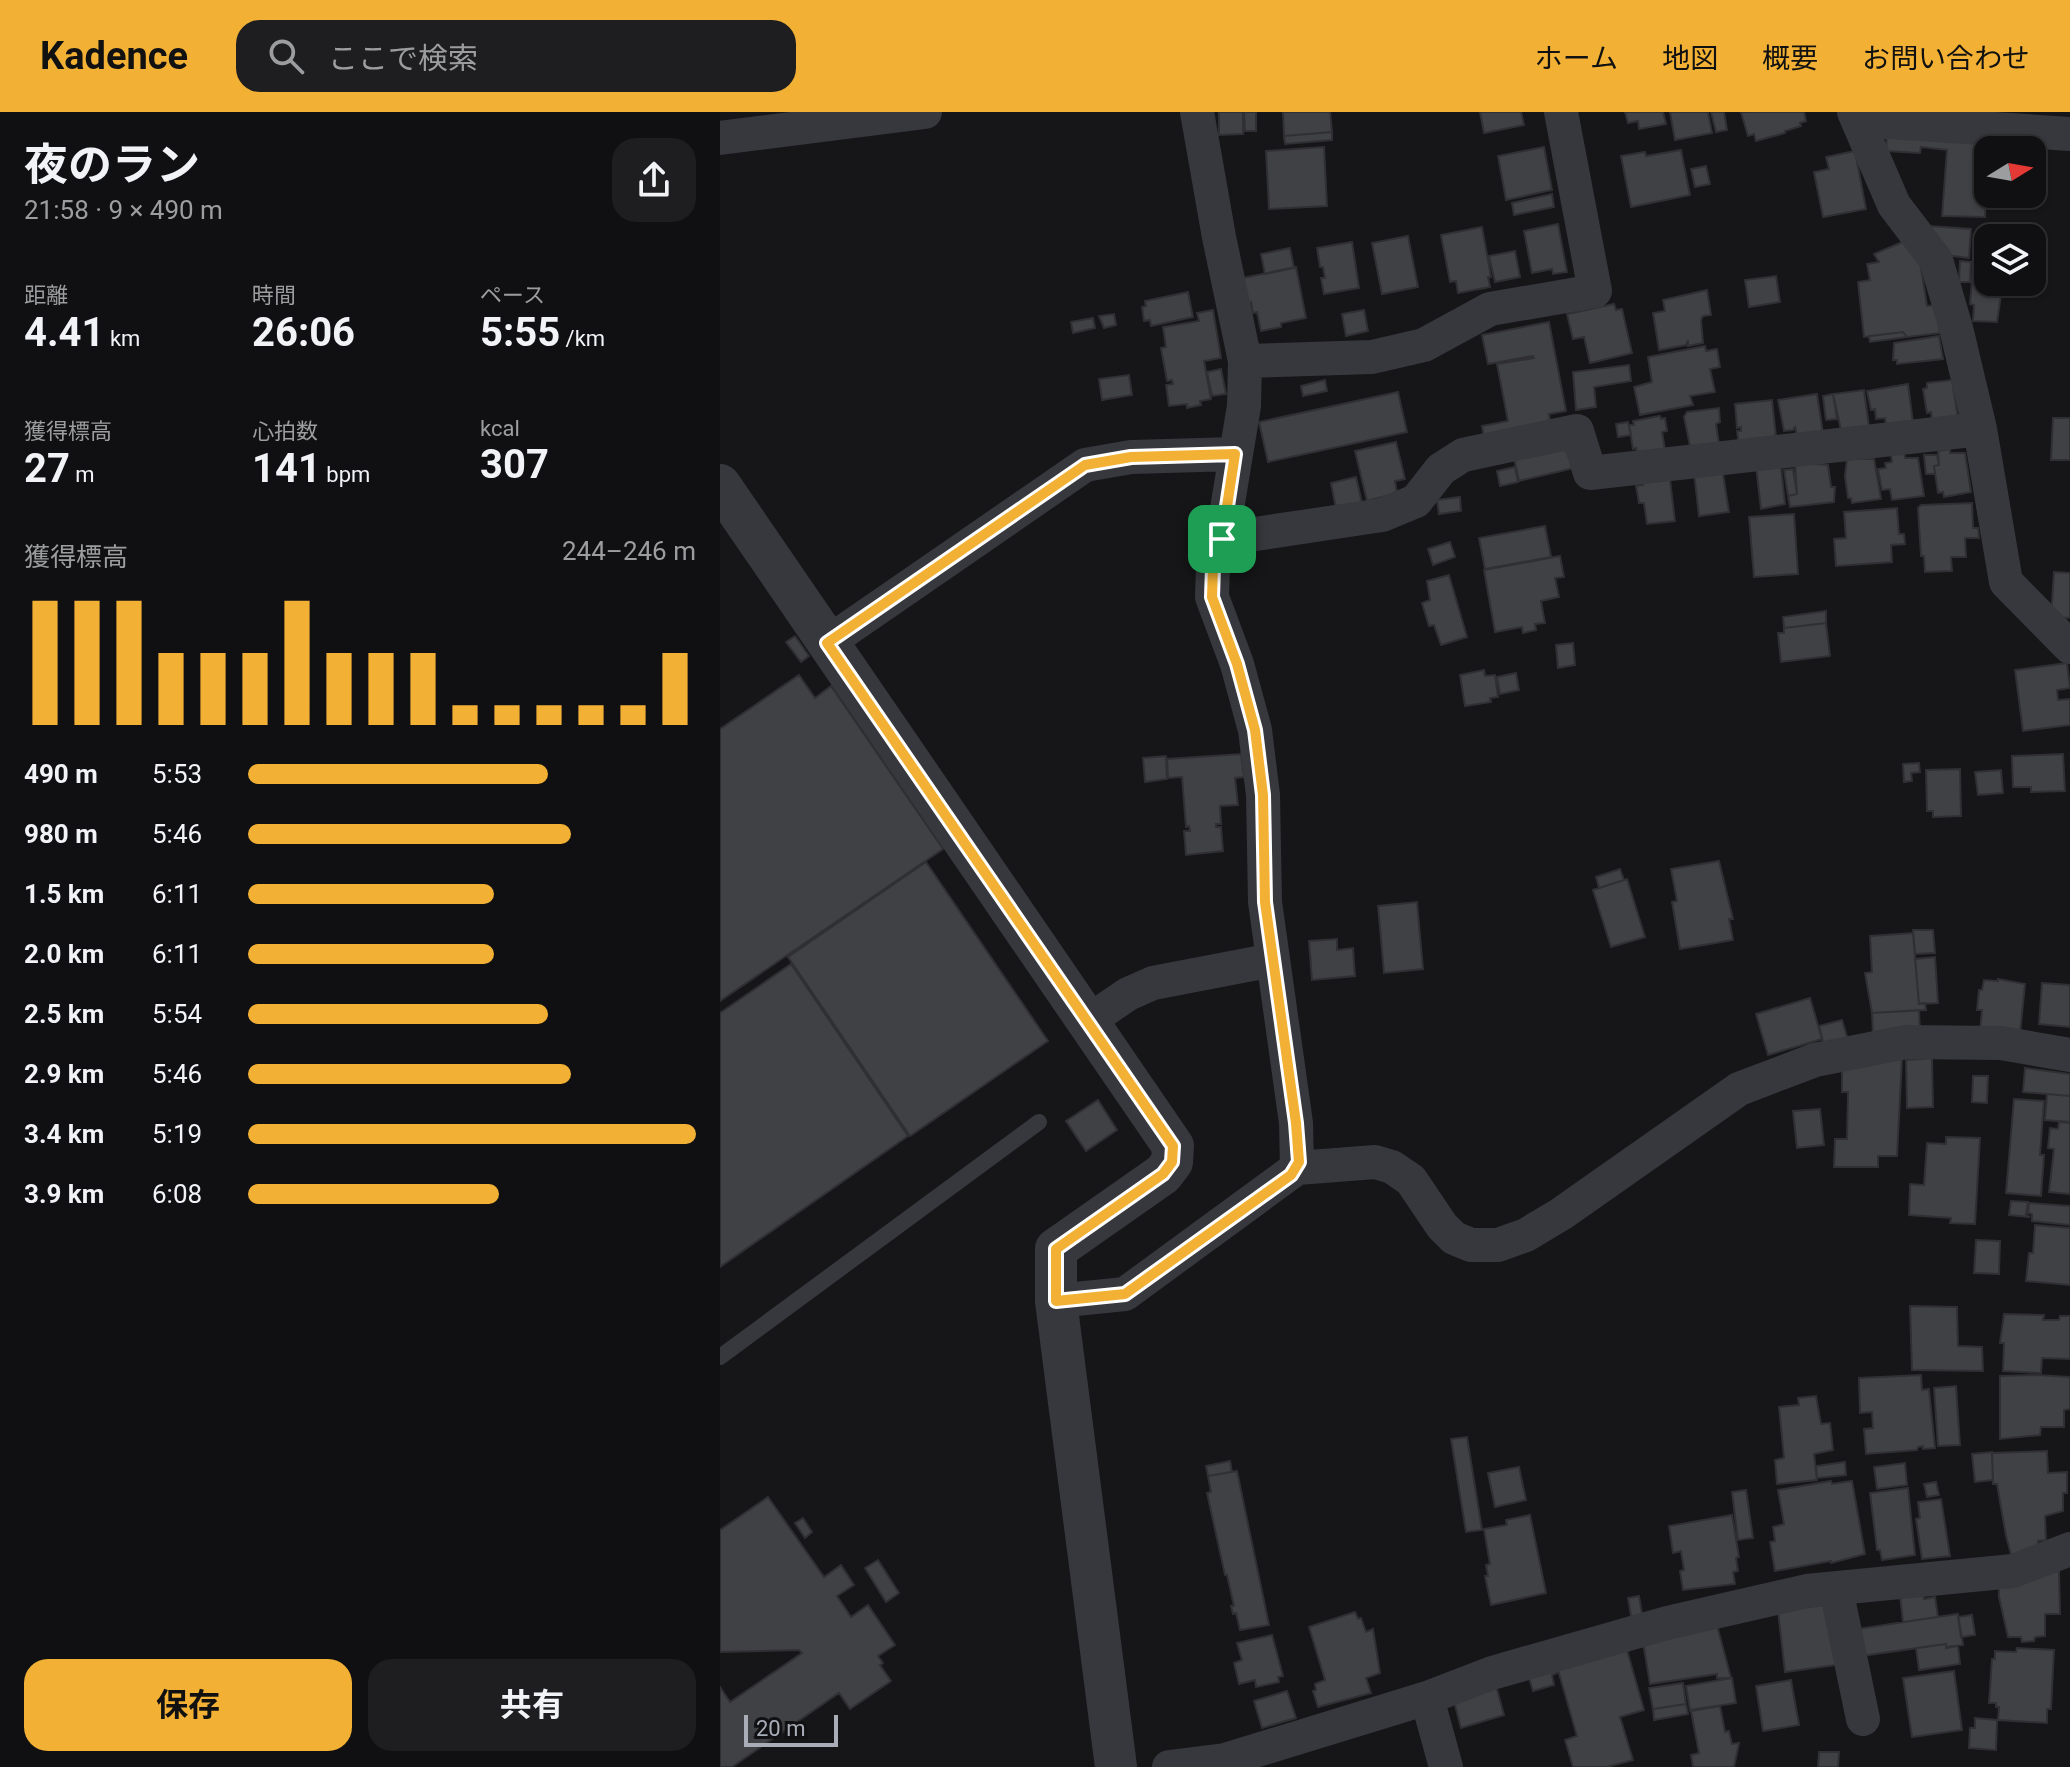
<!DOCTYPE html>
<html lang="ja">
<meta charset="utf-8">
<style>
body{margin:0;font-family:Roboto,"Noto Sans JP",sans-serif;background:#1e1e20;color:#f1f3f6;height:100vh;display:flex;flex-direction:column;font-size:30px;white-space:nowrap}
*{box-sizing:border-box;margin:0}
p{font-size:26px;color:#9c9d9f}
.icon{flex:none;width:44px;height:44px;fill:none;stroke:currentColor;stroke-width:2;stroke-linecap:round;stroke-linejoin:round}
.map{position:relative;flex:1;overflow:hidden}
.drawer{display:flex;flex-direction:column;background:#101012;width:720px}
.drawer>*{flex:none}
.needle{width:52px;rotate:79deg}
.fabs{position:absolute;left:1254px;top:24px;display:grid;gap:16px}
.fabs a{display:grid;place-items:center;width:72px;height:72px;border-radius:16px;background:#101012;box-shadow:0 2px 6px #0004,0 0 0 2px #303032;font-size:40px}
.scale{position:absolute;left:24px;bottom:20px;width:94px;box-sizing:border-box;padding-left:8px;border:4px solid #a8adb8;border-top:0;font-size:22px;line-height:28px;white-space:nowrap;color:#a8adb8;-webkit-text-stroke:6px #111113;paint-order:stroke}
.pin{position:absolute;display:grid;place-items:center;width:68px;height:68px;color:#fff;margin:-34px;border-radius:16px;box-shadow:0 4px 12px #0006}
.round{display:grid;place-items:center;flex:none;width:84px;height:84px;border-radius:24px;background:#1e1e20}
.summary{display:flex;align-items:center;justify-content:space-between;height:136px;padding:0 24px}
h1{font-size:44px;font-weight:700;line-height:60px}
.figures{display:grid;grid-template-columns:repeat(3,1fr);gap:12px;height:136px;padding:8px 24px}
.figures div{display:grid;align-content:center}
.figures b{font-size:40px;font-weight:700}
.figures small{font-size:22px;font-weight:400}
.figures p{font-size:22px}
.chart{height:224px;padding:16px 24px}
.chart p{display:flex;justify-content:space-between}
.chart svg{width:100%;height:144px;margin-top:8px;stroke:#f2b134;stroke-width:6}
.cta{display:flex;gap:16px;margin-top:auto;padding:16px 24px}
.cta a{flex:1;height:92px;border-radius:24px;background:#f2b134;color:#111;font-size:32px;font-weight:700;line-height:92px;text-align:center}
.cta a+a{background:#1e1e20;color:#f1f3f6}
ul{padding:0 24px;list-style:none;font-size:26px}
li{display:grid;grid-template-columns:128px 96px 1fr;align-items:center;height:60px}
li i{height:20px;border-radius:10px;background:#f2b134}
header{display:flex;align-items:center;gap:48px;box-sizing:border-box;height:112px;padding:0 40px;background:#f2b134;color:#111}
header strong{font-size:38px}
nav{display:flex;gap:44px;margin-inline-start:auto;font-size:28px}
.search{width:560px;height:72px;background:#1e1e20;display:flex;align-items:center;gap:20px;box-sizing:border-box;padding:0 28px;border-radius:24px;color:#9c9d9f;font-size:30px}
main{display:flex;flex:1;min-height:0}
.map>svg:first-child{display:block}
.building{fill:#404145;stroke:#303034;stroke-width:2}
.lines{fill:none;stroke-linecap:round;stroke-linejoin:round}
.service{stroke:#37383d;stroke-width:16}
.minor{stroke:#37383d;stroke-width:34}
.tertiary{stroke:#37383d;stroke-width:42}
.route-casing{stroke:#fff;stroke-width:16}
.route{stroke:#f2b134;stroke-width:10}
</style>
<header>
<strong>Kadence</strong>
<div class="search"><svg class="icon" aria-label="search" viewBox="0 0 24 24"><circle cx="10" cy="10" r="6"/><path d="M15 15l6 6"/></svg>ここで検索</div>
<nav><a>ホーム</a><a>地図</a><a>概要</a><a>お問い合わせ</a></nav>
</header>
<main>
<section class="drawer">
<div class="summary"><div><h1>夜のラン</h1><p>21:58 · 9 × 490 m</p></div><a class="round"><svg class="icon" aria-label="share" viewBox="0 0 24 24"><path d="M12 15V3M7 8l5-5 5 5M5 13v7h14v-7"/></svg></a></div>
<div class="figures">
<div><p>距離</p><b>4.41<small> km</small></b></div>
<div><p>時間</p><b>26:06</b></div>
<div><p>ペース</p><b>5:55<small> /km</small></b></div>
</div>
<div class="figures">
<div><p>獲得標高</p><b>27<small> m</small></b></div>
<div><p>心拍数</p><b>141<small> bpm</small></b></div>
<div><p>kcal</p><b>307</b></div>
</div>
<div class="chart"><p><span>獲得標高</span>244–246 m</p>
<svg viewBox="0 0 160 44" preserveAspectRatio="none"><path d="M5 44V6M15 44V6M25 44V6M35 44V22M45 44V22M55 44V22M65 44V6M75 44V22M85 44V22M95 44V22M105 44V38M115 44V38M125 44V38M135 44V38M145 44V38M155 44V22"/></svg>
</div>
<ul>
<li><b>490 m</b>5:53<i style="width:67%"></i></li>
<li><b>980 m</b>5:46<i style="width:72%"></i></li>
<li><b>1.5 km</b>6:11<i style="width:55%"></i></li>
<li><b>2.0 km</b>6:11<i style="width:55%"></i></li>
<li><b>2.5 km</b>5:54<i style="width:67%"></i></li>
<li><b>2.9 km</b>5:46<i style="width:72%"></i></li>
<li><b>3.4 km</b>5:19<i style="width:100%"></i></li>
<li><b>3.9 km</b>6:08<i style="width:56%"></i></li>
</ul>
<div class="cta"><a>保存</a><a>共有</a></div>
</section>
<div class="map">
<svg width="1350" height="1655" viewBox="0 0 1350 1655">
<rect width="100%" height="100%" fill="#161618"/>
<path class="building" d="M499 0H523V22L499 23Z
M524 0H536V19H525Z
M563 0H610L612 20 564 24Z
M760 0H801L804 13 764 21Z
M905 0H943L946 12 919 17 918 9 908 11Z
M950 0H988L992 21 955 28Z
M991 0H1004L1007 18 996 20Z
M1021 0H1084L1086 9 1080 11 1081 14 1065 19V21L1036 29 1034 22 1028 24Z
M612 20V28L565 32 564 24Z
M1167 22 1269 25 1265 105 1222 104 1227 38 1201 35 1200 41 1166 39Z
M604 35 607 94 549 97 546 39Z
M824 35 832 78 786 88 778 44Z
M961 38 970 83 911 95 901 44 925 40 926 44Z
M1135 39 1146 97 1103 105 1094 60 1109 57 1106 45Z
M986 54 990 72 975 75 971 57Z
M832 82 834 95 794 103 792 91Z
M1268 82H1290V92L1268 91Z
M838 112 847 160 833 162 832 157 812 161 804 119Z
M1210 114 1251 117 1249 146 1218 142Z
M762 115 771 165H768L770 175 738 181 736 169 730 170 721 123Z
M688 124 698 175 662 182 652 131Z
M1259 126 1268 127V170H1283L1277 210 1253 209 1254 193 1250 192 1254 146H1258Z
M1185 129 1199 143 1207 194 1216 193 1220 221 1187 225 1183 220 1144 225 1138 170 1150 168 1147 152 1159 150 1154 142Z
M632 130 639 176 604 182 601 166H605L603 155H600L597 136Z
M570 136 574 156 545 162 541 142Z
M795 139 800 165 775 170 769 144Z
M1240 149 1251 150 1250 170H1239Z
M576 155 586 206 561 211V215L541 219 537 200 533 201 531 190 528 191 523 166Z
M1056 164 1060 190 1029 195 1025 168Z
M987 178 991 203 983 204 981 208 983 231 968 234V228L966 233 939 238 933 201 945 199 943 188Z
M468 180 473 205 431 214 430 208 424 209 422 195 426 194 425 189Z
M894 192 896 198 902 197 912 241 870 251 864 225 853 227 847 202Z
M493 198 501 246 484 249 491 287 480 289 481 293 467 296V292L449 294 446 273 453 272 452 268 447 269 441 236 446 235 443 215 479 209 477 201Z
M644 198 648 219 626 224 622 202Z
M394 202 396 213 384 216 379 204Z
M373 206 375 216 353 221 351 210Z
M829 210 846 299 829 302 832 322 766 335 762 314 788 309 777 252 814 246 813 244 768 252 762 223Z
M1183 220 1187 225 1150 230 1149 224Z
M1219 224 1223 247 1177 252V248H1173L1174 231Z
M985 234 986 239 997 237 1000 255 990 257 995 280 970 284 973 293 920 303 914 275 932 270 928 245Z
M909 253 911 269 874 275 876 295 856 298 853 260Z
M501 257 506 282 492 284 487 260Z
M409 263 412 283 382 288 379 267Z
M605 268 607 279 583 284 581 274Z
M1232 268 1238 306 1213 314 1211 300 1207 301 1203 277 1207 276V271Z
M1188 272 1193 311 1167 318 1165 306 1156 307 1155 297 1151 298 1147 279Z
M1144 278 1149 315 1121 318 1113 282Z
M678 280 687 320 548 350 539 310Z
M1097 282 1103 321 1078 327 1075 315 1073 318 1064 319 1058 288Z
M1113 282 1117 307 1106 308 1103 284Z
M1052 288 1056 325 1019 333 1017 319H1021V315L1017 316 1015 292Z
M999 296 1000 310 996 312 999 332 971 339 964 305 967 300Z
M940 304 941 307 945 306 947 319 942 320 946 344 919 348 916 336 913 337 909 313H914L913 309Z
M1333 306H1350V348H1331Z
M908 310 911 323 898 325 896 312Z
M676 330 685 367 675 369 677 381 647 389 635 339Z
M845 336 854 356 799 369 794 346Z
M1230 337V341H1245L1251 380 1224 385 1223 380 1218 381 1214 354 1219 353 1218 339Z
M1184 340 1185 346H1198L1204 384 1172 388 1170 377 1162 378 1158 357 1166 356 1165 351 1172 350 1171 342Z
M1204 343H1217L1219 353 1214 354 1215 362H1206Z
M1127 347H1154L1161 387 1132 391 1131 386H1128L1125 364Z
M1075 350 1108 353 1111 375H1115L1114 390 1070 395 1068 384 1077 382Z
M1036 354 1061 356 1065 392 1041 397Z
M795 355 798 370 780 374 777 359Z
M1073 357 1077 382 1068 384 1064 358Z
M974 361 1003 362 1009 400 979 404Z
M636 365 642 391 616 397 611 371Z
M922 368H950L955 409 927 412 924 391H919L916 374 923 373Z
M740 385 741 399 719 402 717 388Z
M1252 391 1253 416H1258L1259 426H1245L1246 445H1231L1232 459 1205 460 1204 444H1201L1198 396 1201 393Z
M1177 396 1179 422H1184L1185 432 1171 433 1172 450 1116 454 1114 427 1126 426 1124 400Z
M1074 402 1078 462 1034 465 1029 405Z
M825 414 831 445 765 457 759 426Z
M730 430 735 445 713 453 708 437Z
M840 444 844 465 835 466 839 485 821 489 825 511 815 512 816 518 803 521 802 515 775 520 764 458Z
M1334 460 1350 461V506L1331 505Z
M729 463 747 525 721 533 714 513 709 514 702 491 710 488 707 469Z
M1106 499V511L1064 516 1063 505Z
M1106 511 1110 544 1061 550 1058 521H1064V516Z
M75 524 89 544 81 550 66 530Z
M853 531 855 553 838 556 836 533Z
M1347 551 1350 576 1337 578 1338 588 1350 587V613L1303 619 1295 558Z
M764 558 765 564 775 563 778 585 770 586 771 590 745 594 740 563Z
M796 561 799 578 780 582 777 565Z
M79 563 95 586 111 574 223 737 0 889V617Z
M521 642 524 665 515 666 518 693 500 694 501 712H496V715H501L503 739 466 743 464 719H470L469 714 466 715 462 665 448 666 447 647Z
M1343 642 1345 679 1311 680V675H1293L1292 644Z
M446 644 447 667 425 670 423 646Z
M1199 651 1200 660 1191 661 1192 669 1184 670 1183 652Z
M1240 657 1241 704 1213 705V699H1207L1206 658Z
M1281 658 1283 681 1258 683 1255 660Z
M999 749 1013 807H1009L1013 828 960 837 952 790 957 789 951 757Z
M206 750 328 929 190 1024 68 845Z
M900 757 904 768 879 776 876 765Z
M907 767 925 825 891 835 873 778Z
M697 790 703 857 664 861 658 794Z
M1193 818H1213L1215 841 1195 842Z
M1193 821 1199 892 1205 891 1206 898 1152 901 1145 861 1152 860 1150 824Z
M617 827V838L633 836 635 864 592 868 589 829Z
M1215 845 1218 891 1199 892 1195 847Z
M71 852 188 1024 0 1155V901Z
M1278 867 1305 872 1300 922 1260 919 1262 898H1257L1259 878H1262L1264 868 1278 869Z
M1322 871 1350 873V915L1319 912Z
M1090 886 1102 927 1048 943 1036 902Z
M1199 898 1200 920 1153 923 1152 901Z
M1122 908 1128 928 1104 934 1099 914Z
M1212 946 1213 995 1187 996 1186 948Z
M1182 947 1177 1044H1158V1055H1114L1115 1027H1127L1128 980H1122V951Z
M1305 956 1350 962V984L1303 980Z
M1253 964H1268L1267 991 1252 990Z
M1327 982 1350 984V1010L1325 1008Z
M1294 987 1324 989 1320 1043H1324L1321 1084 1286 1081Z
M378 988 397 1018 366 1039 346 1009Z
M1100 997 1104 1033 1077 1036 1073 999Z
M1339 1010 1350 1011V1082L1329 1080 1334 1037 1328 1036 1330 1016 1338 1017Z
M1226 1025 1260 1026 1255 1112 1230 1111 1231 1106 1189 1103 1190 1072 1204 1073 1207 1031 1226 1032Z
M1291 1089 1308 1090 1306 1103 1310 1105 1289 1103Z
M1309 1091 1350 1094V1113L1312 1109V1102L1308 1101Z
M1315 1113 1350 1116V1173L1306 1169 1309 1141H1313Z
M1256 1128 1280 1129 1279 1162 1254 1161Z
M1190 1194 1237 1195 1238 1234 1262 1235 1263 1259 1192 1258Z
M1284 1202 1324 1203 1323 1208H1339L1340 1204H1350V1247L1322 1246 1321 1261 1283 1259 1284 1231H1280Z
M1201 1263 1202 1278 1209 1277 1215 1336 1203 1337V1334L1198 1335 1197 1338 1146 1342 1144 1317 1153 1316 1152 1300 1140 1301 1139 1266Z
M1317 1263 1350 1265V1297L1344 1298V1315H1321L1320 1323 1280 1327V1264Z
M1236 1274 1240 1333 1218 1334 1214 1276Z
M1096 1284 1101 1312 1110 1311 1113 1338 1094 1342 1097 1368 1057 1372 1055 1348 1064 1346 1059 1295 1079 1293 1078 1286Z
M747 1325 762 1418 746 1420 731 1327Z
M1327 1339 1328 1361 1347 1360V1381H1343V1399L1325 1404 1326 1428 1318 1429V1440L1292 1446 1286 1424 1277 1372H1273L1272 1341Z
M1272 1340 1273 1368 1255 1370 1252 1342Z
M510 1349 512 1360 488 1364 486 1354Z
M1125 1350 1126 1363 1097 1366 1096 1354Z
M1185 1351 1187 1373 1157 1377 1154 1355Z
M799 1355 806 1388 775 1395 768 1361Z
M517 1359 549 1513 520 1518 516 1501 513 1502 511 1494H514L507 1463H505L487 1381 491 1380 488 1364Z
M1111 1369 1112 1372 1132 1369 1145 1442 1111 1451V1449L1055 1459 1050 1430 1055 1429 1053 1415 1064 1412 1058 1378Z
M1216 1370 1219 1383 1207 1385 1204 1372Z
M1188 1376 1195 1443 1162 1448 1160 1438H1157L1150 1381Z
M1026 1378 1033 1426 1018 1428 1012 1380Z
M48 1385 104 1465 121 1453 134 1473 117 1484 131 1505 148 1493 175 1533 158 1544 163 1551 160 1553 171 1569 130 1597 119 1581 12 1655H0V1575L10 1590 82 1541 79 1538 0 1540V1418Z
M1221 1387 1230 1444 1202 1447 1196 1407 1200 1406 1198 1390Z
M810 1403 826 1481 771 1493 765 1464H768L766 1453 770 1452 764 1417 787 1413 786 1408Z
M1012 1403 1019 1445 1016 1446 1018 1459 1013 1460 1015 1472 963 1478 960 1459 964 1458 961 1439 953 1441 949 1414Z
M83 1406 92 1420 85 1426 75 1411Z
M158 1448 179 1481 166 1490 145 1456Z
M1339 1459 1340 1502H1325V1524L1315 1525 1314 1529 1302 1530 1301 1525H1288L1279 1485V1468Z
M1203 1480 1204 1487 1215 1485 1218 1505 1183 1510 1180 1484Z
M919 1484 923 1508 912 1510 908 1486Z
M1108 1492 1116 1553 1065 1560 1058 1499Z
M635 1500 638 1507 641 1506 646 1520 653 1517 660 1561 646 1566 651 1581 598 1595 593 1579 596 1578 595 1572 605 1568 589 1515Z
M1238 1502 1243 1533 1226 1535V1532L1141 1544 1137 1517Z
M1252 1503 1255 1523 1241 1525 1238 1505Z
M995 1506 1011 1566H997V1562L930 1572 922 1524Z
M552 1523 563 1564 558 1565 559 1570 536 1575 535 1568 519 1572 514 1551 522 1548 517 1531Z
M905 1531 924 1598 900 1605 913 1648 887 1655H853L845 1628 857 1624 836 1551Z
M1226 1532V1536L1238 1534 1240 1552 1199 1558 1196 1536Z
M1297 1536 1334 1538 1331 1597H1327V1611L1278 1608 1279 1595H1276V1591H1269L1272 1547H1275V1539L1296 1540Z
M834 1551 837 1561 832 1563 834 1573 813 1579 807 1559Z
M1234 1559 1242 1618 1192 1625 1183 1566Z
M1012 1566 1016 1591 970 1598 966 1574Z
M1071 1568 1079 1613 1043 1619 1036 1574Z
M775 1570 784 1603 741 1616 732 1582Z
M963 1571 966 1592 933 1597 929 1576Z
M567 1579 576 1606 542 1616 534 1589Z
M966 1592 968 1602 934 1608 933 1597Z
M1000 1594 1005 1620 1009 1619 1012 1632 1019 1631 1014 1655H973L971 1643 979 1641 971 1599Z
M1255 1606 1277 1608 1276 1638 1249 1636 1250 1616H1255Z
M1099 1640H1119L1118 1655H1098Z"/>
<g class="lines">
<path class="service" d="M0 1245 319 1010"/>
<path class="minor" d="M477 0 499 125 525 249 524 294 502 427 493 455 492 485 517 552 535 618 543 683 545 790 576 1011 577 1056
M1134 0 1174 93 1216 148 1236 216 1260 317 1286 470 1350 535
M1139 8 1350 22
M0 26 205 0
M525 249 652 245 704 233 770 197 875 179 841 0
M502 427 662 403 696 389 721 357 743 343 857 319 870 361 1260 317
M107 531 365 353 411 345 515 342
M367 910 408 882 433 871 553 848
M336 1189 405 1182 577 1056 655 1050 672 1055 691 1068 722 1114 734 1126 751 1133H778L806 1123 841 1102 1019 977 1095 948 1186 930 1281 931 1350 943
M1116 1477 1143 1607
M707 1586 726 1655
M449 1655 505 1648 707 1586 772 1561 947 1511 1087 1479 1293 1459 1350 1437"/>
<path class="tertiary" d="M0 373 453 1034 452 1050 443 1062 336 1137V1189L396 1655"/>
</g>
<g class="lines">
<g class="route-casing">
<path id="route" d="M515 342 502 427 493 455 492 485 517 552 535 618 543 683 545 790 576 1011 579 1050 571 1063 405 1182 336 1189V1137L443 1062 452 1050 453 1034 107 531 365 353 411 345Z"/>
</g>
<use href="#route" class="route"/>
</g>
</svg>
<div class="fabs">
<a><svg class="needle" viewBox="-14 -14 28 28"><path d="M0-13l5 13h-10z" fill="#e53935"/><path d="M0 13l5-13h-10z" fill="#9c9d9f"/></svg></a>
<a><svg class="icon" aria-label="layers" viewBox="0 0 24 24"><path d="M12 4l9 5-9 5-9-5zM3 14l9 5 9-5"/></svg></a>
</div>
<div class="scale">20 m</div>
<div class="pin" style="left:502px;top:427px;background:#1e9e55"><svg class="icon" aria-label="arrive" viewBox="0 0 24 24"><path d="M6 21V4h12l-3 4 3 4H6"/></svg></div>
</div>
</main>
